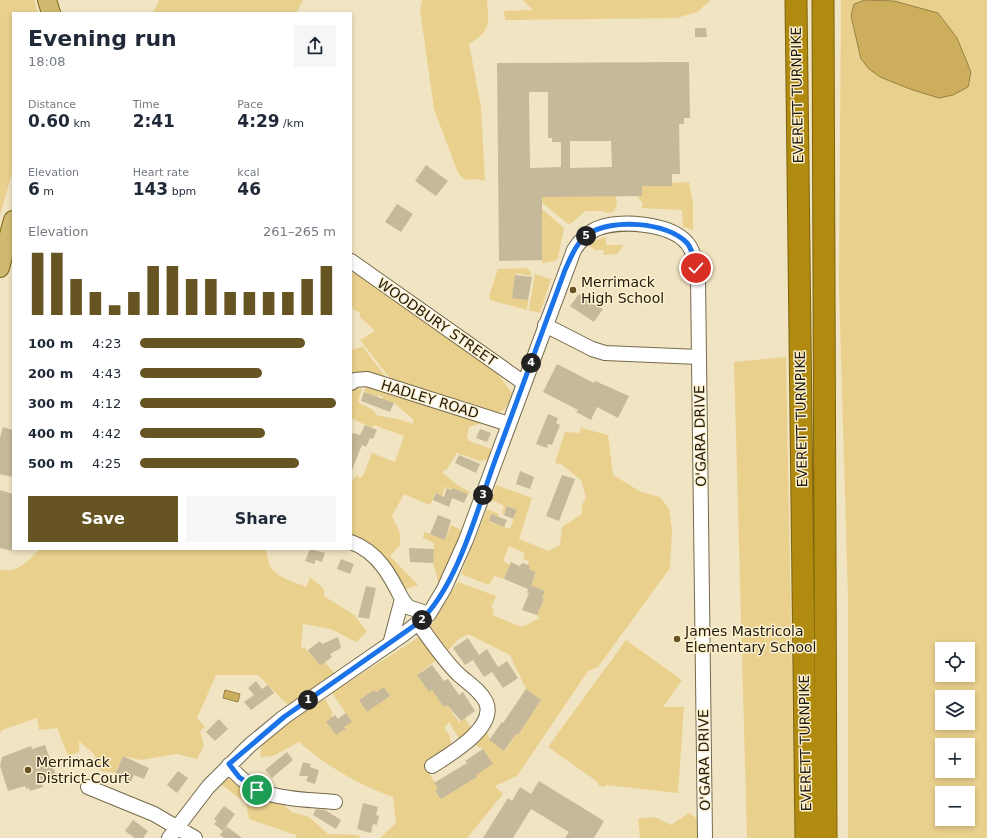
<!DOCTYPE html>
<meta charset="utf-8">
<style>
body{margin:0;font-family:"DejaVu Sans",sans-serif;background:#f6f6f7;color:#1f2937;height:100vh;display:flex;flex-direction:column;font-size:15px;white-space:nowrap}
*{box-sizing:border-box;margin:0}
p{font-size:13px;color:#747a83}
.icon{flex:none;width:22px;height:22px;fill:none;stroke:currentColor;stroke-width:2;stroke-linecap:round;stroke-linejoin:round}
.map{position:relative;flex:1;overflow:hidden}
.details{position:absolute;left:12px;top:12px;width:340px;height:538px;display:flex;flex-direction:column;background:#fff;border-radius:0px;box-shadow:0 2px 6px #0003}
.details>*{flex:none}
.controls{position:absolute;left:935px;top:642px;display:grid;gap:8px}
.controls a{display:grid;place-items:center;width:40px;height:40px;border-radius:0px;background:#fff;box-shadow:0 2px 6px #0003;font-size:20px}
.pin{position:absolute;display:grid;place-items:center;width:34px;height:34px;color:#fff;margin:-17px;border:2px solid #fff;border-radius:50%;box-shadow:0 1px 4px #0007}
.km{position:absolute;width:20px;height:20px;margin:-10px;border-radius:50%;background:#222;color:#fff;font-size:11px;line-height:20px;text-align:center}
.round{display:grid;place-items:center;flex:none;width:42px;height:42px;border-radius:0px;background:#f6f6f7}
.head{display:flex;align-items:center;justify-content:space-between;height:68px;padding:0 16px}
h1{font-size:22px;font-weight:600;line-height:30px}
.figures{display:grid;grid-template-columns:repeat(3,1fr);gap:6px;height:68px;padding:4px 16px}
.figures div{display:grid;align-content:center}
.figures b{font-size:17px;font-weight:600}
.figures small{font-size:11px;font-weight:400}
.figures p{font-size:11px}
.chart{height:112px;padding:8px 16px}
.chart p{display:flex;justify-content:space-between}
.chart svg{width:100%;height:72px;margin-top:4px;stroke:#665422;stroke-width:6}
.primary-button{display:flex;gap:8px;margin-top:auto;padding:8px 16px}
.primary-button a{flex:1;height:46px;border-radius:0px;background:#665422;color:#fff;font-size:16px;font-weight:600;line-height:46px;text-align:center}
.primary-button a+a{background:#f6f6f7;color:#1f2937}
ul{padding:0 16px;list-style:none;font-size:13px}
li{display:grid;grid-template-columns:64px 48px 1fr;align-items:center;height:30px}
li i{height:10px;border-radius:5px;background:#665422}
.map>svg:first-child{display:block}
.green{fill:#ead08d;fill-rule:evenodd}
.water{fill:#ccae5c;stroke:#988144}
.building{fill:#c6b999;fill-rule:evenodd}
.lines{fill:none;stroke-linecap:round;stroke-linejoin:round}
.minor-casing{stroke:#756a4b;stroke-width:16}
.major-casing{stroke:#7d630f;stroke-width:20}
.highway-casing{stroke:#7d630f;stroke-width:23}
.minor{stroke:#fff;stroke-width:14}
.major{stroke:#d0b970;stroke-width:18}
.highway{stroke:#b08b10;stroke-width:21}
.route-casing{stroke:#fff;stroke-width:8}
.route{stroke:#1a73e8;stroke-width:5}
.poi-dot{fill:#665422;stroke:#fef1cf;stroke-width:1.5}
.labels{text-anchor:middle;stroke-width:3;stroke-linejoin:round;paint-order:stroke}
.street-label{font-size:14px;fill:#1e190d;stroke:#fef1cf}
.poi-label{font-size:14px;fill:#1e190d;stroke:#fef1cf;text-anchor:start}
</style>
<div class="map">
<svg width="987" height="838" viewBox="0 0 987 838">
<rect width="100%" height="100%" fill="#f1e4c2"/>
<path class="green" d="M0 0H34L38 13H13V170L0 215Z
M159 0H303L296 13H153Z
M422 0H487C489 24 491 31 469 44L481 107 485 181 475 179 465 180 458 173 434 109 420 10Z
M523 0H711L697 12 677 18 505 20 504 11 533 10Z
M841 0H987V838H848V598L839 287ZM942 649H968V675H942ZM942 697H968V723H942ZM942 745H968V771H942ZM942 793H968V819H942Z
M689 182 693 203V230L683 227 682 210 641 208 643 204C637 196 637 197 642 186H672V183Z
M616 196 617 204 614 211 608 213 602 211H585L572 223 568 224 539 200 531 197Z
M543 210 564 228 558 258 555 261 542 263V211Z
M606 237V245H624L617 254 603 255 604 250H595L589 246 593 241Z
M351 265 497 373 513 394 505 409 490 417 388 386 389 377 360 340 375 331 360 317V313L353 309 351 299Z
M526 268 531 272 530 276 516 273 512 297 528 300 527 310 490 300 489 296 498 269Z
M535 274 551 279 540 313 529 310Z
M363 347 385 376V381L351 377V350Z
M786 357 795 838H747L734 362Z
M367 383 484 422 469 427 467 436 469 441 492 449 490 459 480 461 457 453 447 469 442 472 457 485 470 492V494L445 487 442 496 436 493 430 505 404 494 392 516 400 533V545L390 556 418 585 406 589 407 594 351 539 352 481 357 475 360 478 363 476 372 453 395 462 404 436 374 425 372 428 351 418 352 388 362 389 358 402 373 410 376 415 401 420 413 424V419L394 403 382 399 383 397 378 395 377 397 364 392Z
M581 428 608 435 613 475 641 492 660 497 669 509 672 529 670 568 598 667 588 671 517 776 495 786 503 794 467 838H380L396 823 393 797C357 784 328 767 299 742L273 756 260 757 262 745 284 717 303 703 309 709 325 699 333 713 331 715 333 717 326 722 336 735 346 729 344 727 352 722 332 693 419 637 436 660 417 675 429 692 432 690 447 705 459 722 465 718 472 729 460 740 449 722 444 728 450 736 451 746 432 766 430 775 438 788 435 791 441 799 477 777 476 775 493 764 483 749 475 745 487 732 490 740 505 751 516 734 518 735 541 700 526 689 510 655 468 634 459 639 446 652 430 627 458 582 496 596 491 608 494 609 492 615 522 627 540 618 537 615 544 599 542 598 545 591 531 585 536 573 529 569 527 565 529 561 523 559 525 553 509 546 503 561 510 565 504 579 494 576 489 585 461 574 487 509 499 514 498 517 491 514 489 522 510 529 517 510 507 506 504 514 502 513 504 506 494 501 490 502 496 485 532 498 519 539 549 551 560 545 562 527 582 514V505L586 497 581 480 561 464 555 463 565 432 580 433ZM384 687 390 696 367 712 359 700 374 690 376 692Z
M451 525 463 531 439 583 433 563 434 543 423 538 424 532 445 539Z
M39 549H266C269 578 282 576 306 587L310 577 324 589V596L354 615 367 632 356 642 331 629 303 624 301 647 302 649 304 647 307 651 308 650 320 666 325 662 335 674 293 705 286 703 258 675H216L197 718 205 727 200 731 204 746 197 759 177 754 141 760 123 756 116 773 101 771 93 753 79 741V752L68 756 57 728 39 730 37 718 2 730 0 734V570C18 573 28 562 39 549Z
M626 640 682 680 663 707H684L678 793 606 785 604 787 598 785V782L548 747Z
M239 777 272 795 292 812 309 817 328 834 359 835 360 838H297L296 835 249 819 246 803 222 785 224 779Z
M689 813 699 820 700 838H640L638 819 655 817 671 825Z"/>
<path class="water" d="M865 0 894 1 938 13 957 38 971 72 968 87 953 95 939 98 910 89 880 77 869 69 861 59 851 16 854 4Z
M225 690 240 694 238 702 223 698Z"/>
<path class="building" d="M695 28H706L707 37H695Z
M689 62 690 118H684V124H679L680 174H672V186H642V196L542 197V260L499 261 497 63ZM529 92H548V138H552V142H561V167L530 168ZM570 141H611L612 167 570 168Z
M426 165 448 181 436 196 415 181Z
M397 204 413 214 401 232 385 222Z
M515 275 532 277 528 300 512 298Z
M579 294 603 309 594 322 570 306Z
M557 364 594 383 595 381 629 396 618 418 597 407 591 420 576 412 578 410 543 392Z
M364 392 394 403 390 412 361 401Z
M548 414 558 418 556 423 560 425 552 445 548 444 547 448 536 444Z
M365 425 377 430 373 439 370 438 366 447 362 445 351 472V438L353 433 360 435Z
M3 427 13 430V477L0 474V438Z
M480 429 491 433 487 442 476 438Z
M459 455 480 464 476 473 455 463Z
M520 471 534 477 530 489 516 484Z
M562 475 575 479 559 521 546 516Z
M447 488 451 490 452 488 468 494 464 503 452 498 449 507 433 500 436 493 444 497Z
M0 490 13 494V551L0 548Z
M507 506 517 510 513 519 504 515Z
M491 514 507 520 504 527 489 521Z
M438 515 451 520 445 540 430 534Z
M409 548 434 549 433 563 410 562Z
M310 549 325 553 322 562 316 560 314 564 305 561Z
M341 559 354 564 350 574 337 569Z
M511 562 519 566 523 563 530 566 529 569 536 572 531 585 545 591 542 598 544 599 537 615 522 610 529 593H527L528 589 504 579Z
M366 586 376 588 369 619 358 617Z
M338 637 341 648 330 654 332 657 320 666 308 650 320 641 322 644Z
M468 638 479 655 487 649 498 667 507 661 518 678 503 688 492 672 484 677 473 660 465 665 453 648Z
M432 665 444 681 448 679 459 695 463 692 475 711 461 721 447 705 444 707 432 690 429 692 417 675Z
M256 681 262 689 268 685 274 693 251 710 244 702 254 695 248 688Z
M384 687 390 696 367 712 359 700 374 690 376 692Z
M526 689 541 700 518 735 516 734 504 751 489 740 502 722 503 723Z
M346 713 352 722 344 727 346 729 336 735 326 722 335 715 338 719Z
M219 719 228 729 215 741 206 732Z
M45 745 56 775 44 780 45 783 42 784 43 787 30 791 29 788 26 789 25 786 8 791 0 766 2 757 31 746 32 749Z
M483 749 493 764 476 775 477 777 441 799 435 791 438 788 434 783 467 763 465 761Z
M287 752 293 760 272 778 265 770Z
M123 756 149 768 144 779 134 775 131 782 115 775Z
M303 762 311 764 310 767 319 770 315 784 306 781 308 776H299Z
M178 771 188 778 177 793 167 785Z
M539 781 604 821 594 838H565L569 832 531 809 513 838H483L508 798 512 801 520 787 531 794Z
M363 803 378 807 376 815 379 816 377 825 373 824 371 833 357 829Z
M224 806 235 814 223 831 214 824 217 821 214 819Z
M316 809 325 810 341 820 336 829 313 815Z
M133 820 148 831 143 838H135L125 831Z
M226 826 242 838H224L220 835Z"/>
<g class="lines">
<g class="minor-casing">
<path id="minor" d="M351 261 524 383
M545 325 592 349 605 353 699 357
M351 383 355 380 367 379 509 424
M351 542C378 552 390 575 402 599L390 644
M402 599 408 607 429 614
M418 623C431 641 443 659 458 674 468 683 480 690 486 702 497 728 449 755 432 766
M229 765C256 802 294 798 335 802
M88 787 154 814 195 838
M169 838 208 787 250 745 284 717 404 634 429 614 444 589 466 540 574 250C579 242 586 234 596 229 619 219 670 223 687 243 695 252 696 267 698 278L705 838"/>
</g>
<g class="major-casing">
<path id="major" d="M47 0 51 13
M0 268 13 220"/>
</g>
<g class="highway-casing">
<path id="highway" d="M796 0 806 838
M823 0 826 838"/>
</g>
<use href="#minor" class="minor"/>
<use href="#major" class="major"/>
<use href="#highway" class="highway"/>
</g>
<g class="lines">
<g class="route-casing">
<path id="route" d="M257 790 239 777 229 764 284 717 418 623C456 589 476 514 493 466 517 401 541 335 565 270 571 257 576 243 588 234 611 218 668 222 687 243 693 250 694 259 696 268"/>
</g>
<use href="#route" class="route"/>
</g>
<g class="poi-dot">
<circle cx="573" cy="290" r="4"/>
<circle cx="677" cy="639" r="4"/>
<circle cx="28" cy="770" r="4"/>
</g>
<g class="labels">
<g class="street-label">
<text transform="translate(797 95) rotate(-91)" y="5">EVERETT TURNPIKE</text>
<text transform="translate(437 322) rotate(35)" y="5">WOODBURY STREET</text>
<text transform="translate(430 399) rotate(17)" y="5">HADLEY ROAD</text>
<text transform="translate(801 419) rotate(-91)" y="5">EVERETT TURNPIKE</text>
<text transform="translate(700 436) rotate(-91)" y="5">O'GARA DRIVE</text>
<text transform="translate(805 743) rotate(-91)" y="5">EVERETT TURNPIKE</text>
<text transform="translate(704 760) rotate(-91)" y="5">O'GARA DRIVE</text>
</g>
<g class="poi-label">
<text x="581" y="287">Merrimack<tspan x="581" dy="16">High School</tspan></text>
<text x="685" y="636">James Mastricola<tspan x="685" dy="16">Elementary School</tspan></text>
<text x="36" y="767">Merrimack<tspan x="36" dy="16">District Court</tspan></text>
</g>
</g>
</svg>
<div class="controls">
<a><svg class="icon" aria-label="locate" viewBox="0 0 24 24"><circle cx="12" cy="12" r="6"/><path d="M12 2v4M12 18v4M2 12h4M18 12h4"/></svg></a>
<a><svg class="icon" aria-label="layers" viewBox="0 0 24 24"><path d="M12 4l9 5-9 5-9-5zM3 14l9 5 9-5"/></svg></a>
<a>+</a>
<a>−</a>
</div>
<div class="pin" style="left:257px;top:790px;background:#1e9e55"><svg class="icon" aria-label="arrive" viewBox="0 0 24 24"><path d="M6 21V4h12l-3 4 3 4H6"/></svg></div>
<div class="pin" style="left:696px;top:268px;background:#d93025"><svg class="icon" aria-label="check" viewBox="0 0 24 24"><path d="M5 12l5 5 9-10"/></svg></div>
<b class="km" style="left:308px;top:700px">1</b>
<b class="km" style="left:422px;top:620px">2</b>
<b class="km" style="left:483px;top:495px">3</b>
<b class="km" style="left:531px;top:363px">4</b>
<b class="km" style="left:586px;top:236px">5</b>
<section class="details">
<div class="head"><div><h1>Evening run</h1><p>18:08</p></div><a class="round"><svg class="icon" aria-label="share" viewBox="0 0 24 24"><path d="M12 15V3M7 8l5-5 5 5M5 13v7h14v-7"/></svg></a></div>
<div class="figures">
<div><p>Distance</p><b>0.60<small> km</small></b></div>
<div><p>Time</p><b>2:41</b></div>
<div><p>Pace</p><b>4:29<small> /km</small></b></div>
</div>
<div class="figures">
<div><p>Elevation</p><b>6<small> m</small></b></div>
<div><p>Heart rate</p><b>143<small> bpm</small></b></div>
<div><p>kcal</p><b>46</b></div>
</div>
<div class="chart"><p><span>Elevation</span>261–265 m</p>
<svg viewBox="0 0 160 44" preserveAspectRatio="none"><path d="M5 44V6M15 44V6M25 44V22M35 44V30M45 44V38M55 44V30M65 44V14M75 44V14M85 44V22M95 44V22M105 44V30M115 44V30M125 44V30M135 44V30M145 44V22M155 44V14"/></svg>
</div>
<ul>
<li><b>100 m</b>4:23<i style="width:84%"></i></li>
<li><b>200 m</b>4:43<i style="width:62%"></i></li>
<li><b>300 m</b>4:12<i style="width:100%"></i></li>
<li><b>400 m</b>4:42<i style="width:64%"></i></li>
<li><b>500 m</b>4:25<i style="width:81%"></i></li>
</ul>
<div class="primary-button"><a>Save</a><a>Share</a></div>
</section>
</div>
